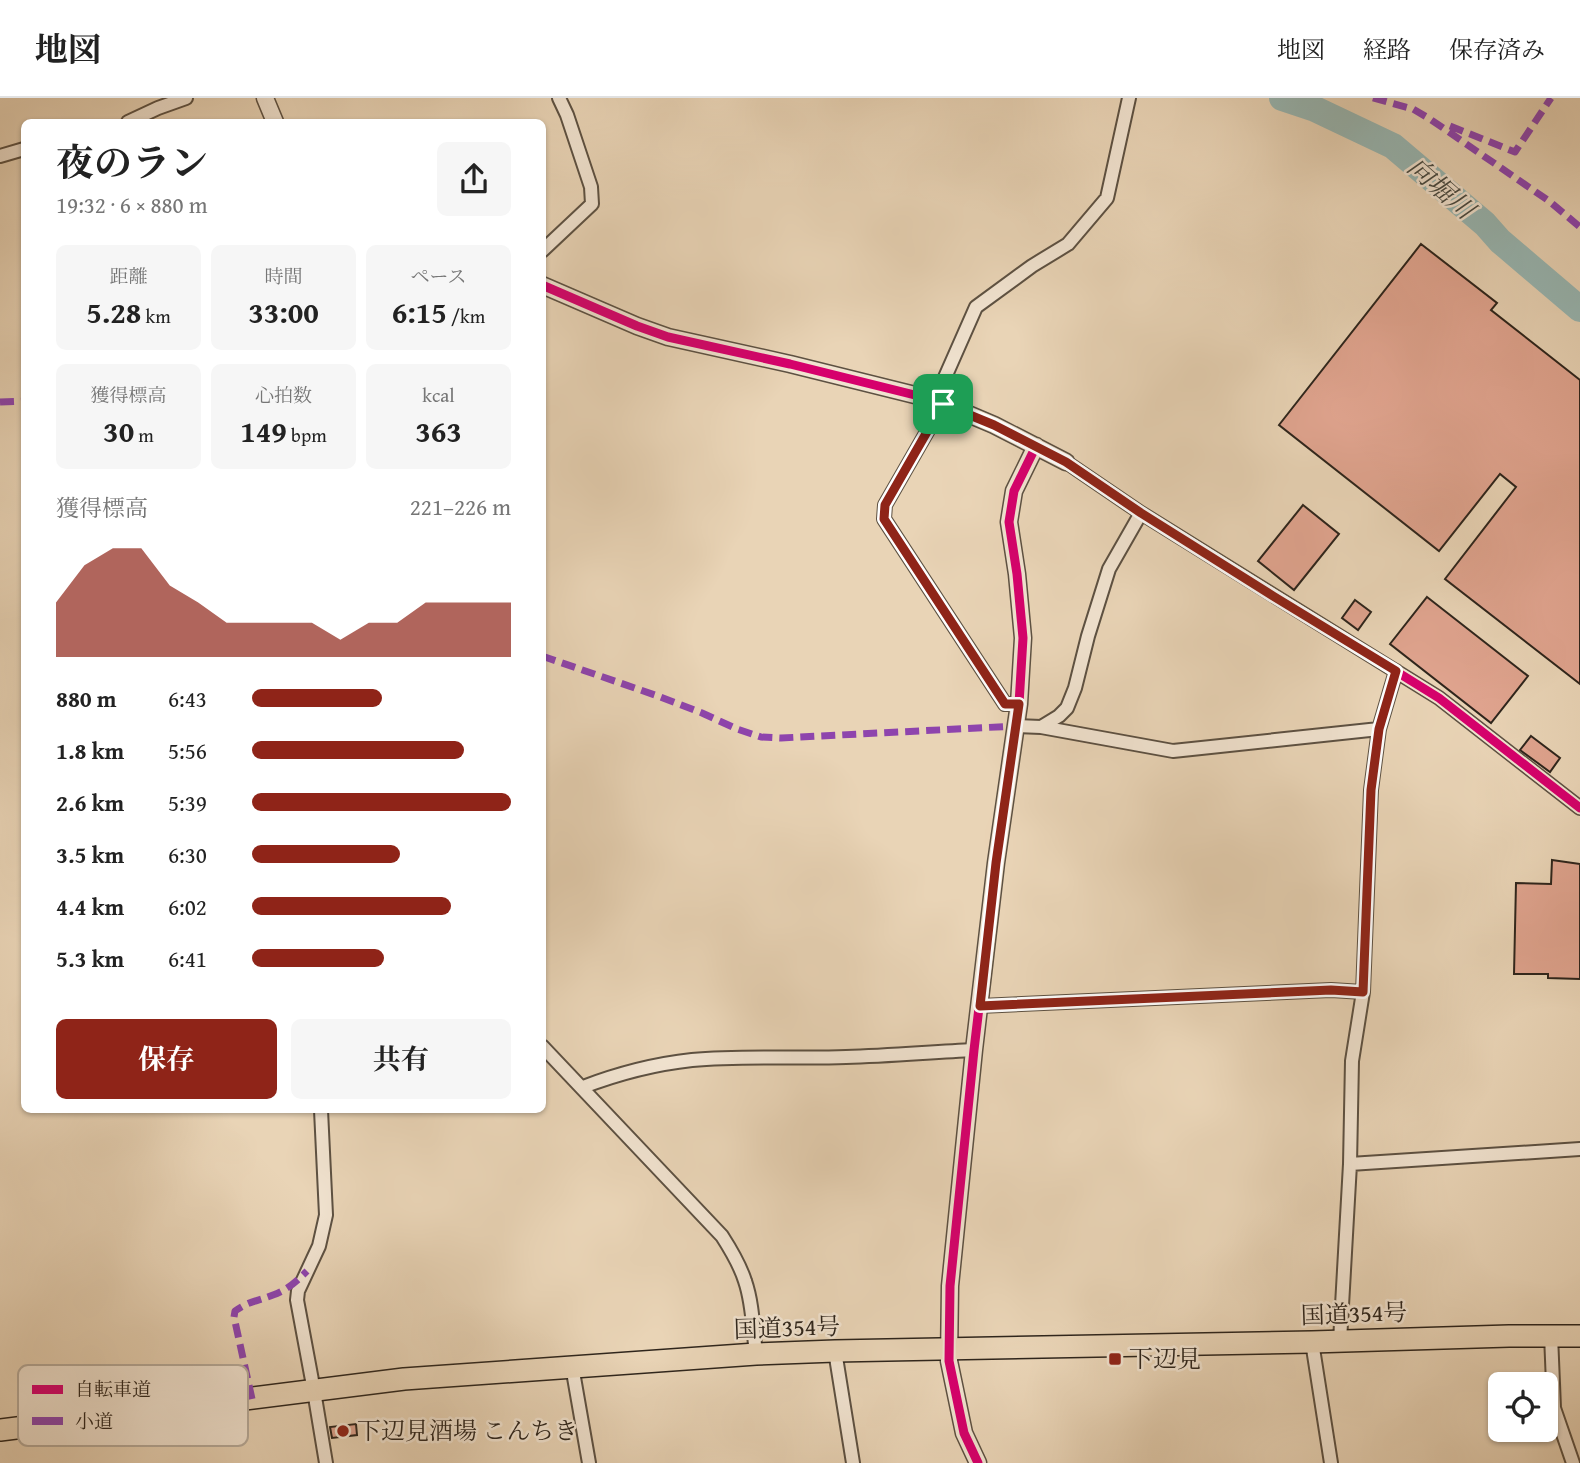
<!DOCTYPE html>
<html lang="ja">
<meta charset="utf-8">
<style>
body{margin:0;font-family:"Gentium Book Plus","Noto Serif JP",serif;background:#f6f6f6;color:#222;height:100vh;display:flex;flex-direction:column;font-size:26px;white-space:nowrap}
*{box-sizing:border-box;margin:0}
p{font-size:23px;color:#767676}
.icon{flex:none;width:38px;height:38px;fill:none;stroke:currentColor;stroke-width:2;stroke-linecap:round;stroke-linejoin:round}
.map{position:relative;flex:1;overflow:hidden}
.sheet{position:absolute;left:21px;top:21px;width:525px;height:994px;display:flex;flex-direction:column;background:#fff;border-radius:10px;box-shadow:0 2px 5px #0004}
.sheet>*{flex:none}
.tools{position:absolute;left:1488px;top:1274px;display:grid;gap:14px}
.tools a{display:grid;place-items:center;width:70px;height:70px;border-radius:10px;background:#fff;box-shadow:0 2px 5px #0004;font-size:35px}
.pin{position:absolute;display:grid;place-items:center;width:60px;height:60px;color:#fff;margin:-30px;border-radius:14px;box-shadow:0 4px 10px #0006}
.round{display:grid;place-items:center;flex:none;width:74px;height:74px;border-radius:10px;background:#f6f6f6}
.head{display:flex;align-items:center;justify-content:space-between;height:119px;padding:0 35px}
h1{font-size:38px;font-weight:700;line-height:52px}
.stats{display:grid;grid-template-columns:repeat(3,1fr);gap:10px;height:119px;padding:7px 35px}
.stats div{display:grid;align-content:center;border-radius:10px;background:#f6f6f6;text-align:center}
.stats b{font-size:30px;font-weight:700}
.stats small{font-size:19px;font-weight:400}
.stats p{font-size:19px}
.chart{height:196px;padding:14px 35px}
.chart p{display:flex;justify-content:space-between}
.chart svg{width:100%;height:126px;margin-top:7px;fill:#8f2418;opacity:.7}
.action{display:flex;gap:14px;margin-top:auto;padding:14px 35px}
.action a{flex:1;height:80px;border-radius:10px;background:#8f2418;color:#fff;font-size:28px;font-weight:700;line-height:80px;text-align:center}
.action a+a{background:#f6f6f6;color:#222}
ul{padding:0 35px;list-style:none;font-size:23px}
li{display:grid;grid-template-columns:112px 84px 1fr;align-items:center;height:52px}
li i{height:18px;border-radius:9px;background:#8f2418}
header{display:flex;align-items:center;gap:42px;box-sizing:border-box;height:98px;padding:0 35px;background:#fff;border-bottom:2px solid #e0e0e0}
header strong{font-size:33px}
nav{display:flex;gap:38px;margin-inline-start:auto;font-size:24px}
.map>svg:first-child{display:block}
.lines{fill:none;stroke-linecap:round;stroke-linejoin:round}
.river{stroke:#98b7b3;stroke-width:26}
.building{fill:#e0a48f;stroke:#2e251c;stroke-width:2}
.minor-casing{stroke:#5d5142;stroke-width:16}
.tertiary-casing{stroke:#5d5142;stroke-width:19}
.trunk-casing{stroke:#2e251c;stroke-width:24}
.minor{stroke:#f1e3d0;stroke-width:12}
.tertiary{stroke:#f1e3d0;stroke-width:16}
.trunk{stroke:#e9d4b6;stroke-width:21}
.quiet{stroke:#8e44ad;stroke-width:7;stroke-dasharray:14 7;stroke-linecap:butt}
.cycleway-casing{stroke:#f1e3d0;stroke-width:13}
.cycleway{stroke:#d6006c;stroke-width:9}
.route-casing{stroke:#fff;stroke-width:14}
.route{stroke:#8f2418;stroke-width:9}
.poi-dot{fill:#8f2418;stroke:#f1e3d0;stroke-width:2.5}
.labels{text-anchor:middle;stroke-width:5;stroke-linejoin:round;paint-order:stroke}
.street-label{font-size:24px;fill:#2e251c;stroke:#f1e3d0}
.poi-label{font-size:24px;fill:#2e251c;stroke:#f1e3d0;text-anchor:start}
.water-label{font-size:26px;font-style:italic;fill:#484a42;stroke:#f1e3d0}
.key{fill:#f1e3d0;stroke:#b6aa9a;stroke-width:2}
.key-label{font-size:19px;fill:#2e251c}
</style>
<header>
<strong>地図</strong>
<nav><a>地図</a><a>経路</a><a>保存済み</a></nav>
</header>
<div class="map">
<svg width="1580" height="1365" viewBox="0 0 1580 1365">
<rect width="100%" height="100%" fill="#e9d4b6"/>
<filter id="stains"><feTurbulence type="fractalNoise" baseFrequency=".00286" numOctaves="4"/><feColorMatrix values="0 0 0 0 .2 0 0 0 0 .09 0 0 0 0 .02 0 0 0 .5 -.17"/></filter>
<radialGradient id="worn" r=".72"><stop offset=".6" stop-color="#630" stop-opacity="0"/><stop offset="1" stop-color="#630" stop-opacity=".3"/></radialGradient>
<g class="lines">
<path class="river" d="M1282 0 1315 11 1393 48 1485 126 1500 143 1580 211"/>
</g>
<path class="building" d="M1421 146 1497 205 1491 212 1580 282V586L1445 481 1516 389 1500 376 1439 453 1279 327Z
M1303 407 1339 436 1294 492 1258 463Z
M1427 499 1528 578 1491 625 1390 546Z
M1355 502 1371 514 1358 532 1342 520Z
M1531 638 1560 660 1550 674 1520 652Z
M1552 762 1580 766V881L1548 880V876H1514L1516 785 1551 786Z
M356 1326 357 1337 332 1340 330 1329Z"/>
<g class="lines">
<g class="minor-casing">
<path id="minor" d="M128 24 158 10 186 0
M0 58 24 51
M542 153 592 106 591 89 567 17 559 0
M935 302 976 209 1032 168 1068 146 1107 100 1129 0
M943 306 885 407 884 421 1005 606H1019
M1066 364 1141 415 1439 600 1580 710
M1016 628 1041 629 1059 618 1067 610 1075 590 1088 538 1109 471 1141 415
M1041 629 1173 653 1379 631
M980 908 1331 892 1363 894
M542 948 722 1138C731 1152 740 1167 745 1183 753 1206 753 1232 756 1256
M583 989C617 976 655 966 692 962 743 957 795 961 846 959 889 958 931 954 974 952
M321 1012 326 1117 319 1148 298 1193 297 1202 314 1293 326 1365
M1350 1066 1580 1051
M1551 1237 1554 1310 1573 1365
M1340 1243 1350 1066 1352 963 1363 894 1371 692 1379 631 1396 573
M1312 1244 1331 1365
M835 1253 853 1365
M572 1268 589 1365"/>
</g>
<g class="tertiary-casing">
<path id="tertiary" d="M265 0 275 24
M542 187 637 228 668 239 790 266 935 302 994 327 1066 364
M978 1365 964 1335 949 1263 950 1188 974 952 996 765 1019 606 1023 540 1017 476 1009 424 1014 393 1036 348"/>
</g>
<g class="trunk-casing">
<path id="trunk" d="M0 1332 404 1281 756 1256 835 1253 1312 1244 1509 1238H1580"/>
</g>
<use href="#minor" class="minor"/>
<use href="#tertiary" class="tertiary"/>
<use href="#trunk" class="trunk"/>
<path class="quiet" d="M1373 0 1413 11 1430 21 1549 103 1580 129
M1450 28 1515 54 1551 0
M0 304 24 303
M542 558 655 597 702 615 737 631 761 639 781 640 1016 628
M252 1301 234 1219 235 1213C249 1203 258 1203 273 1197 287 1192 296 1184 307 1173"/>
<g class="cycleway-casing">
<path id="cycleway" d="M542 187 637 228 668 239 790 266 935 302 994 327 1036 348 1066 364 1141 415 1439 600 1580 710
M978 1365 964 1335 949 1263 950 1188 974 952 996 765 1019 606 1023 540 1017 476 1009 424 1014 393 1036 348"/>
</g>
<use href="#cycleway" class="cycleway"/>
</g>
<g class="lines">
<g class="route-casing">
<path id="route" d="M943 306 994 327 1066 364 1141 415 1273 498 1396 573 1379 631 1371 692 1363 894 1331 892 980 908 996 765 1019 606H1005L884 421 885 407Z"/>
</g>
<use href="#route" class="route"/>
</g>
<g class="poi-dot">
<rect x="1108" y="1254" width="14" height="14" rx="3.5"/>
<circle cx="343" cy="1333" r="7"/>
</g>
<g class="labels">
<g class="street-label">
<text transform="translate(1354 1216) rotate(-2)" y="8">国道354号</text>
<text transform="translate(787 1230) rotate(-2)" y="8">国道354号</text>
</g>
<g class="poi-label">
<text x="1129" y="1269">下辺見</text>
<text x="357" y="1341">下辺見酒場 こんちき</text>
</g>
<g class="water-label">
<text transform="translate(1441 90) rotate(41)" y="9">向堀川</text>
</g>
</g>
<rect x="18" y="1267" width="230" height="81" rx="10" class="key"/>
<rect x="32" y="1287" width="31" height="9" fill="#d6006c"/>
<rect x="32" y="1319" width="31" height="8" fill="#8e44ad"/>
<g class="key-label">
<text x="75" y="1298">自転車道</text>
<text x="75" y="1330">小道</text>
</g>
<rect width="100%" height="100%" filter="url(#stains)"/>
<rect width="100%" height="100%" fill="url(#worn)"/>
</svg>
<div class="tools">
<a><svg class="icon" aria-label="locate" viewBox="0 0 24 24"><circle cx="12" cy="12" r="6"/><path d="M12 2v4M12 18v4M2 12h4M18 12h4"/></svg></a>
</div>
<div class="pin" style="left:943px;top:306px;background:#1e9e55"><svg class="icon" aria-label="arrive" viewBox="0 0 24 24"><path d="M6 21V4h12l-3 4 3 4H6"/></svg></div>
<section class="sheet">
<div class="head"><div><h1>夜のラン</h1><p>19:32 · 6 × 880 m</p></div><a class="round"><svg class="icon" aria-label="share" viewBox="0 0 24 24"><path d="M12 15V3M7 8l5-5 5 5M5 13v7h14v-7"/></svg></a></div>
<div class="stats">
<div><p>距離</p><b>5.28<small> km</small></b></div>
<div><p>時間</p><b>33:00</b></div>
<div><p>ペース</p><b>6:15<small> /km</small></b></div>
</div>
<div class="stats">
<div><p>獲得標高</p><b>30<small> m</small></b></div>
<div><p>心拍数</p><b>149<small> bpm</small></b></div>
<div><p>kcal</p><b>363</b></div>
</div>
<div class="chart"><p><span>獲得標高</span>221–226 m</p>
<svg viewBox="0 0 160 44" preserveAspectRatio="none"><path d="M0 44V25L10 12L20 6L30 6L40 19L50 25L60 32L70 32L80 32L90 32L100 38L110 32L120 32L130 25L140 25L150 25L160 25V44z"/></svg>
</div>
<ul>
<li><b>880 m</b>6:43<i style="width:50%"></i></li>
<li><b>1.8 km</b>5:56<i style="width:82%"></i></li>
<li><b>2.6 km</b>5:39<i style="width:100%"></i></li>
<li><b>3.5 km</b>6:30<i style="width:57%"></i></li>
<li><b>4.4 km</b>6:02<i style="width:77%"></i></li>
<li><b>5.3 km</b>6:41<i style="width:51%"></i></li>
</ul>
<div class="action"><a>保存</a><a>共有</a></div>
</section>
</div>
